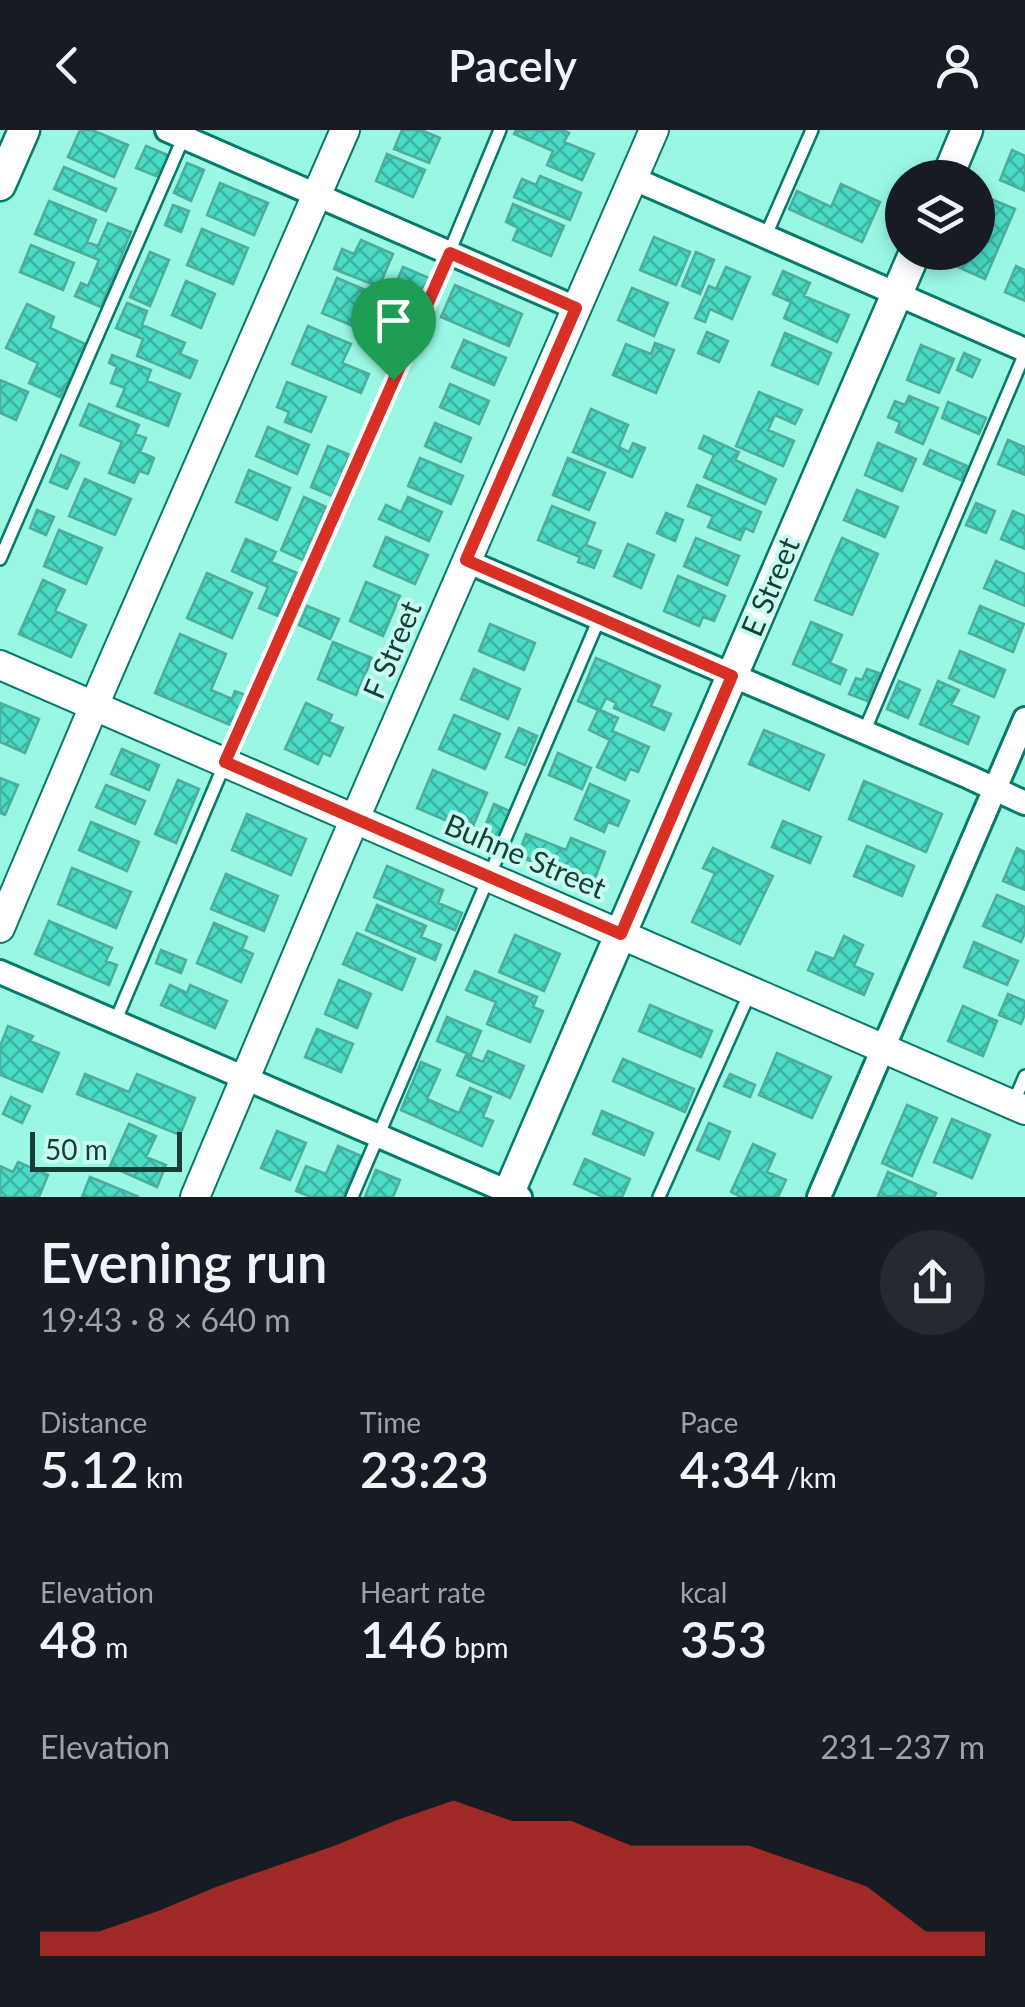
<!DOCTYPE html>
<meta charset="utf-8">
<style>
body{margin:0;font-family:Lato,sans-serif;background:#242831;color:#f1f3f6;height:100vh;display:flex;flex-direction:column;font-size:38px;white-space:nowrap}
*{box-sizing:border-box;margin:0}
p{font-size:32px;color:#9ea1a6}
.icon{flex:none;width:55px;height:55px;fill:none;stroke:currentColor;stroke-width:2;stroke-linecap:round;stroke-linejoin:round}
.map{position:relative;height:1067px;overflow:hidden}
.side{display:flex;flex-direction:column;background:#171b24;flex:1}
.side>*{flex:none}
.buttons{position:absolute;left:885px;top:30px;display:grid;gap:20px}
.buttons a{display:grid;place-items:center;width:110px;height:110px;border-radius:50%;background:#171b24;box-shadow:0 5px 15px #0003;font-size:50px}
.scale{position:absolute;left:30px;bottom:25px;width:152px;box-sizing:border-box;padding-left:10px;border:5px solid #163e37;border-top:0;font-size:28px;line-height:35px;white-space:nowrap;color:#163e37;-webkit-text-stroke:8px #c7fcf0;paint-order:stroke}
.pin{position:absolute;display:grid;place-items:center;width:85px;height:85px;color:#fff;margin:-102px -42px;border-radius:50% 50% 50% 0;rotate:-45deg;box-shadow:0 0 10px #0007}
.pin .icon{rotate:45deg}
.round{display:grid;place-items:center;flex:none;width:105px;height:105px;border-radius:52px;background:#242831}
.head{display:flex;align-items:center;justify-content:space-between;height:170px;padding:0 40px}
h1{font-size:55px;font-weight:600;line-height:75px}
.stats{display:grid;grid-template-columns:repeat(3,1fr);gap:15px;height:170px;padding:10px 40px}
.stats div{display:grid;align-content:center}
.stats b{font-size:50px;font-weight:600}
.stats small{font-size:28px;font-weight:400}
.stats p{font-size:28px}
.chart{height:280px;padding:20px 40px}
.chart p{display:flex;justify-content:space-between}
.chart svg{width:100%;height:180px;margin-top:10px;fill:#d93025;opacity:.7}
header{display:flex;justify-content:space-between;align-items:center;height:130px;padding:0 40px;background:#171b24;font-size:45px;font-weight:600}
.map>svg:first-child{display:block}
.building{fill:url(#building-cross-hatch);stroke:#4ead9c;stroke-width:2.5}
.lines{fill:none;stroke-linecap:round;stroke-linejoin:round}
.service-casing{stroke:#057a6b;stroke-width:16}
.minor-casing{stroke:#057a6b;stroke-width:28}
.tertiary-casing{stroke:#057a6b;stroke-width:32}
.secondary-casing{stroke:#057a6b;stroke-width:35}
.service{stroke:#fff;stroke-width:11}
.minor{stroke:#fff;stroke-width:22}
.tertiary{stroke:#fff;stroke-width:28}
.secondary{stroke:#fff;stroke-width:30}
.route-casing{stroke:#fff;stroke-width:20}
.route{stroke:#d93025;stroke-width:12}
.labels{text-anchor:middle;stroke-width:8;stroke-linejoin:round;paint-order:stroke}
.street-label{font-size:30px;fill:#163e37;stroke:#c7fcf0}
</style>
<header><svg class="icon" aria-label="back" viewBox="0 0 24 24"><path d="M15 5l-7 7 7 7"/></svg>Pacely<svg class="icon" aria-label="person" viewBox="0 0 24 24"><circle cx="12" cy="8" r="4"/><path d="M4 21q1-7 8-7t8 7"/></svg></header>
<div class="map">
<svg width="1025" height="1067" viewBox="0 0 1025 1067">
<defs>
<pattern id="building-cross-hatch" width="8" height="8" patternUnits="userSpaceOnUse" patternTransform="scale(2.5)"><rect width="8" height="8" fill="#49dbc4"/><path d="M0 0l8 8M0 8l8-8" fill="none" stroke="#3cb3a0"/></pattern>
</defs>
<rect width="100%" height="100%" fill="#99f7e4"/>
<path class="building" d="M80 0H92L128 15 114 47 68 27Z
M402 0H421L440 8 429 33 394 19Z
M516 0H563L569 3 564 12 594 24 582 50 547 35 553 21 514 4Z
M146 16 170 26 161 48 136 38Z
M1012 20 1025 26V61L1000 50Z
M387 24 425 40 413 67 376 51Z
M187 33 204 40 191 71 174 63Z
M64 37 116 59 106 81 54 59Z
M540 46 581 63 570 90 514 67 522 49 536 55Z
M220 53 268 73 254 105 207 85Z
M841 54 880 72 862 112 789 79 797 61 831 77Z
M986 67 1015 79 985 149 956 136 962 122H978V86Z
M49 71 96 90 87 112 98 116 108 93 131 102 101 177 75 166 81 153 88 156 99 130 35 104Z
M513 74 564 96 551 126 513 110 518 98 506 92Z
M173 75 189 81 181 102 165 95Z
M202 99 248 118 233 154 187 135Z
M654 107 690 122 676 155 640 140Z
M361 110 393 124 379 157 334 139 342 119 354 124Z
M31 115 74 133 63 160 20 142Z
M150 122 169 130 150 176 130 167Z
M696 122 714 130 700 164 682 156Z
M1016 136 1025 140V171L1005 162Z
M403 137 429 148 407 200 381 189Z
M726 137 750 147 732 189 710 179 705 192 695 188 709 156 716 159Z
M783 141 810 153 804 166 849 185 837 212 784 188 791 172 773 164Z
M337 148 368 161 353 196 322 183Z
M186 151 215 164 201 198 172 185Z
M455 155 522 184 509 216 441 187Z
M632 158 668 173 654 206 618 190Z
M127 173 147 181 142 195 185 213 180 224 197 231 190 248 137 226 143 209 116 198Z
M27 174 54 187 50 198 90 216 70 258 65 256 60 267 29 253 38 233 6 218Z
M308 196 351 214 342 233 369 244 361 263 292 234Z
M707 202 728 211 719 232 698 223Z
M785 203 831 223 818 254 772 235Z
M464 210 506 228 494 255 452 237Z
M655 213 674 220 656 263 613 245 626 214 651 224Z
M921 215 954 229 939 263 907 250Z
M964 223 980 230 972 247 957 240Z
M112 225 151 240 147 251 180 264 168 296 117 276 125 258 111 253 117 237 109 233Z
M0 250 28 262 16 290 0 283Z
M287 252 326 267 311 302 285 292 289 282 277 277Z
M450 254 489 271 479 294 440 277Z
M759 262 802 280 795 294 775 285 768 300 794 311 783 336 736 316Z
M909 266 938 278 923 314 896 302 900 292 888 287 895 271 905 275Z
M948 272 986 288 979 304 942 288Z
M89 274 139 295 135 304 146 308 140 322 154 328 148 344 139 341 134 353 109 343 122 312 80 295Z
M591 279 628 295 619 317 629 322 633 313 645 318 632 347 573 322Z
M435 293 471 308 461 332 425 316Z
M268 297 309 315 297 344 256 326Z
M704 306 739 322 735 330 776 349 765 374 704 347 714 325 699 318Z
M1008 310 1025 317V345L998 334Z
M878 313 916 329 902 361 865 345Z
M328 316 350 325 332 366 311 357Z
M930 320 967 336 961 350 924 334Z
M61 325 79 333 67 359 50 352Z
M420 328 463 346 451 374 408 356Z
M568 328 605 343 589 380 553 365Z
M249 340 290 358 277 390 236 372Z
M85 349 131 369 115 405 69 386Z
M697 355 761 382 753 402 745 398 740 410 708 397 713 386 688 376Z
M857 360 898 377 885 407 844 390Z
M304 367 326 377 303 430 281 420Z
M408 367 442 382 429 411 379 389 386 375 401 382Z
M976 373 995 381 986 403 966 395Z
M552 376 595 393 586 415 601 421 594 438 578 432 580 427 538 410Z
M37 380 54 387 46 405 30 398Z
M1013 381 1025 386V419L1001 409Z
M666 383 683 390 675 411 657 403Z
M59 400 102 418 86 454 44 436Z
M386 407 428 425 415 454 374 436Z
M696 408 739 426 727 455 684 436Z
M842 408 878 424 852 485 815 470Z
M246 409 276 422 271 432 297 443 278 486 259 478 268 457 232 441Z
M628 414 654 425 641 458 614 446Z
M996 431 1025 444V476L984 458Z
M207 443 252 463 232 508 187 488Z
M678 446 725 466 714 491 703 487 699 496 664 481Z
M43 450 65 460 55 481 86 495 71 527 19 504Z
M366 452 400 466 383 506 350 491Z
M307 476 339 489 330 509 299 495Z
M980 476 1024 494 1013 522 969 503Z
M811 492 842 505 830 533 846 540 840 554 793 534Z
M490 494 535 513 524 540 479 521Z
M180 504 226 524 211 560 232 569 235 561 248 566 235 597 155 563Z
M333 512 372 528 356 565 318 549Z
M960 521 1005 540 994 567 949 548Z
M596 528 660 556 651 576 671 584 664 600 614 578 616 573 606 568 600 580 618 588 612 601 649 617 638 642 630 639 625 650 597 637 610 610 589 600 598 580 578 571Z
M474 539 520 559 508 589 461 569Z
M867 539 879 543 867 571 849 564 856 548 862 550Z
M899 551 920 560 908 588 887 579Z
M938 551 959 560 951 575 979 587 968 614 920 594Z
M0 573 39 589 25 623 0 612Z
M306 573 332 585 329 592 343 598 330 626 323 623 318 634 285 619Z
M454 585 500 604 485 639 439 619Z
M519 598 537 606 525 635 506 627Z
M764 600 824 625 809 660 749 634Z
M122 619 159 635 149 660 111 644Z
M558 623 591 638 582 659 549 645Z
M433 640 487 663 471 701 417 678Z
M0 648 18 655 5 685 0 683Z
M178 650 199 659 176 713 155 704Z
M864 651 942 684 926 722 849 689Z
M590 654 629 671 618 696 608 692 604 702 575 689Z
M106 655 145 671 135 694 96 677Z
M494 674 510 681 495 717 479 711Z
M247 684 306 709 291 745 232 720Z
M783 691 821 707 810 733 772 717Z
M91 692 139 712 127 741 79 720Z
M526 704 566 720 571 708 605 722 592 756 518 726Z
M867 716 914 736 902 766 854 746Z
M713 718 773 746 740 814 692 792 715 743 703 738Z
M1017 718 1025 722V760L1003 751Z
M387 736 443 760 438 773 462 783 455 800 374 767Z
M72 738 131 762 116 798 58 774Z
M226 744 278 766 264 801 211 779Z
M997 765 1025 777V803L1021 812 983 796Z
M377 775 426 796 421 807 441 815 435 830 366 800Z
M49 791 112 818 106 831 117 835 109 855 35 824Z
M214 793 247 807 242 819 253 824 241 852 197 833Z
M357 803 415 829 402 860 343 834Z
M515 805 560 824 544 861 499 842Z
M844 806 863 815 854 836 873 844 864 865 808 840 816 822 834 829Z
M974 812 1018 831 1007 855 964 837Z
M161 820 186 830 181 843 156 833Z
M475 841 537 867 533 877 543 881 530 912 487 894 496 872 466 860Z
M339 850 371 864 357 898 325 884Z
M170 855 187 863 190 855 227 871 215 898 161 875Z
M1008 864 1025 871V884L1021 894 999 885Z
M650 875 712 901 701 927 639 901Z
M963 876 997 891 983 926 948 911Z
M447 887 481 901 471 925 437 911Z
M8 896 33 906 30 911 59 923 42 962 0 945V916Z
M317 899 353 914 341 942 305 927Z
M488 921 524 936 510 968 457 945 466 925 483 932Z
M777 923 831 947 812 988 759 965Z
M623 929 694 959 685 982 613 951Z
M421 932 440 940 427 969 459 983 470 958 491 967 483 987 493 991 482 1016 401 980Z
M85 944 129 962 137 944 195 968 180 1005 77 964Z
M730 944 755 955 750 967 724 956Z
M11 967 30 976 22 993 3 984Z
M907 975 937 988 912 1046 882 1033Z
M602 981 653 1003 644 1025 593 1004Z
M952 989 990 1005 972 1048 934 1032Z
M709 993 730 1002 719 1029 697 1020Z
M129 994 156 1006 146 1027 166 1035 157 1057 110 1036Z
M277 1001 306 1013 290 1050 261 1038Z
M753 1014 775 1024 767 1042 786 1050 778 1067H741L731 1062Z
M338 1016 361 1026 343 1067H311L296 1061 306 1036 326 1044Z
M585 1029 630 1049 622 1067H603L574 1054Z
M18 1032 48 1045 39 1067H0V1036L13 1042Z
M376 1040 400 1050 393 1067H365Z
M888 1042 936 1063 934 1067 878 1066Z
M90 1047 139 1067H82Z"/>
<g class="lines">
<g class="service-casing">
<path id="service" d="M766 105 812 0
M0 429 185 4
M864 602 1025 223
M115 892 225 633 449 123 500 0
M1013 974 1025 946
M352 1067 599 489
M659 1067 751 860"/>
</g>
<g class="minor-casing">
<path id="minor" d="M167 0 576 178
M632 48 1025 220
M466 431 969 647 1025 673
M0 842 520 1067
M819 1067 1025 589"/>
</g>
<g class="tertiary-casing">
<path id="tertiary" d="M0 535 1025 980
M0 798 105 550 345 0
M195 1067 340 723 654 0"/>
</g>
<g class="secondary-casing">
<path id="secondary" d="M947 48 967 0
M0 55 24 0
M507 1067 915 122"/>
</g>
<use href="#service" class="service"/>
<use href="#minor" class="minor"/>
<use href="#tertiary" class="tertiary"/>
<use href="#secondary" class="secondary"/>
</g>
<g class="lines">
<g class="route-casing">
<path id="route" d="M450 123 576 178 466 430 732 546 621 804 225 632Z"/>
</g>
<use href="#route" class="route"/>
</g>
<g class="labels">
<g class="street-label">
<text transform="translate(771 457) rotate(-67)" y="10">E Street</text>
<text transform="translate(393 520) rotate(-67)" y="10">F Street</text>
<text transform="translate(525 727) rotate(23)" y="10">Buhne Street</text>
</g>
</g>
</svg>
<div class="buttons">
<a><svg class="icon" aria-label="layers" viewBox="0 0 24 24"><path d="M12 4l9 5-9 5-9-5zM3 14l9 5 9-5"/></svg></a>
</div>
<div class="scale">50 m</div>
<div class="pin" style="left:393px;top:250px;background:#1e9e55"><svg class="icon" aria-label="arrive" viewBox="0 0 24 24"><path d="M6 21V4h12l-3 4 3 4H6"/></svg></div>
</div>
<section class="side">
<div class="head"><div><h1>Evening run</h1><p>19:43 · 8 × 640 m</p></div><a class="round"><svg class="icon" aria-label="share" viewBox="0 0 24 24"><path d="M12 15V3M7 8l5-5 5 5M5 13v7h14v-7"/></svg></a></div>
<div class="stats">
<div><p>Distance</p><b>5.12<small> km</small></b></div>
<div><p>Time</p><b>23:23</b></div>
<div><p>Pace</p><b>4:34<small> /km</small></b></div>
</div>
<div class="stats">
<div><p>Elevation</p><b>48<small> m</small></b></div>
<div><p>Heart rate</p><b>146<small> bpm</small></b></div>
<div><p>kcal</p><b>353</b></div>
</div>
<div class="chart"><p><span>Elevation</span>231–237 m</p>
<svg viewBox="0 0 160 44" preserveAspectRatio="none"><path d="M0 44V38L10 38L20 33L30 27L40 22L50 17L60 11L70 6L80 11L90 11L100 17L110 17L120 17L130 22L140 27L150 38L160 38V44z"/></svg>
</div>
</section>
